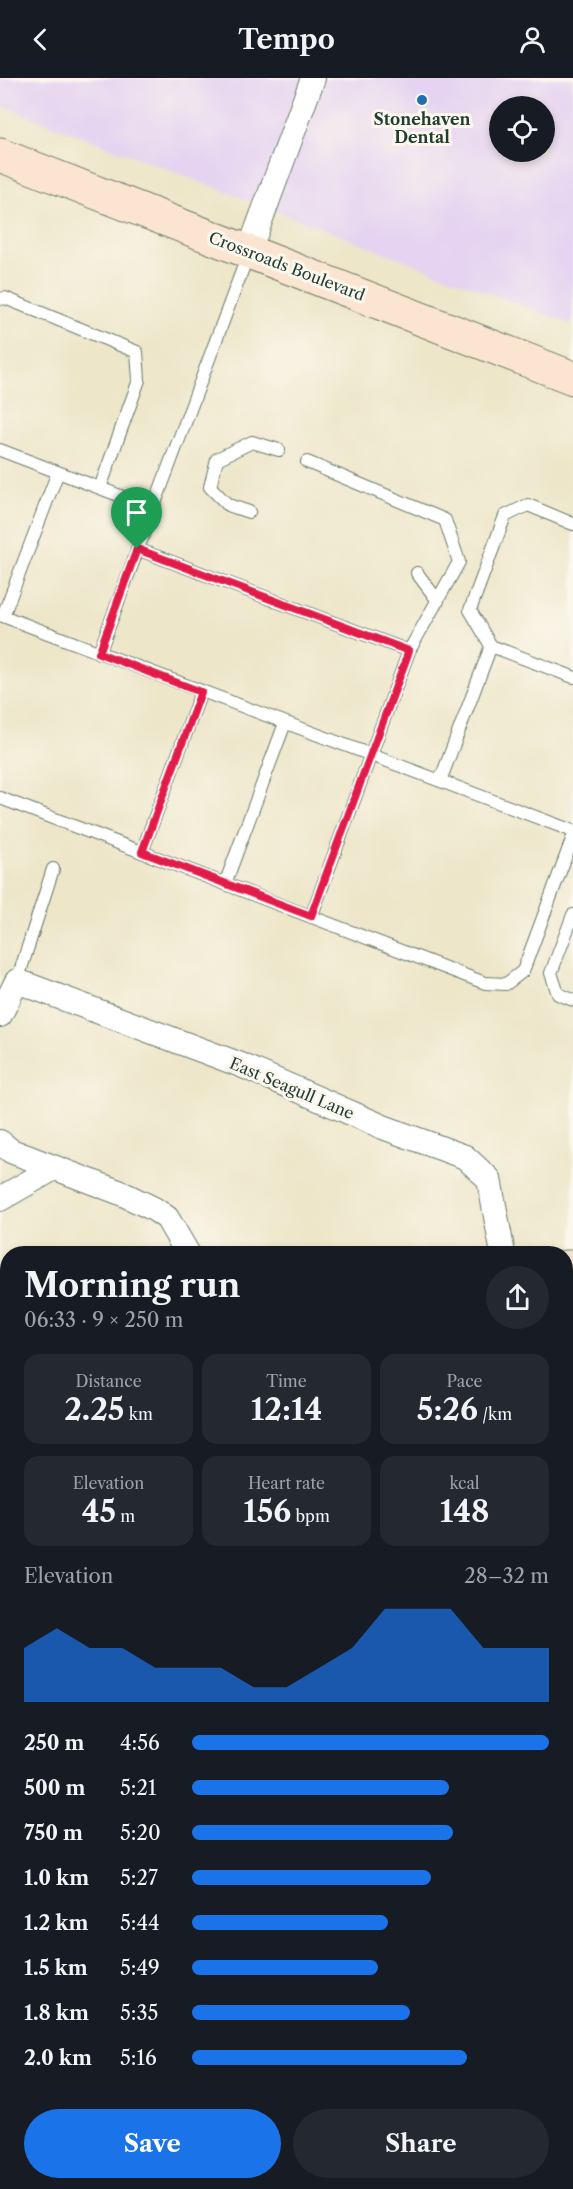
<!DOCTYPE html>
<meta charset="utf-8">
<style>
body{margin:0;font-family:"Libre Caslon Text",serif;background:#242831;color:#f1f3f6;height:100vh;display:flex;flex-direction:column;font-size:22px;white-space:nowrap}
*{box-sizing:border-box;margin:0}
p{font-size:20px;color:#9ea1a6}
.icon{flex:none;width:33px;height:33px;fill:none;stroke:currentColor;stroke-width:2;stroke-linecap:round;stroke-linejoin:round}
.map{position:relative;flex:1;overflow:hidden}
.details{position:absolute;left:0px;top:1168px;width:573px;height:944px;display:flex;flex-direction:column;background:#171b24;border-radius:24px 24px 0 0;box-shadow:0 3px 9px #0003}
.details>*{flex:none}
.buttons{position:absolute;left:489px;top:18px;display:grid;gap:12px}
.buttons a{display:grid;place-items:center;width:66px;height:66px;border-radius:50%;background:#171b24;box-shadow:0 3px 9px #0003;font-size:30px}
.pin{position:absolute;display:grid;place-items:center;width:51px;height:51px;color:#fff;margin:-62px -26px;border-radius:50% 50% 50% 0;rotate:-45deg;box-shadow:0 0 6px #0007}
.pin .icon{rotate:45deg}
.round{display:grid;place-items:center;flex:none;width:63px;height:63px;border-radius:32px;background:#242831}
.headline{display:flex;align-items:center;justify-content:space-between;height:102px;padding:0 24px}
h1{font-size:33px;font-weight:700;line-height:45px}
.stats{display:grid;grid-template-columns:repeat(3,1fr);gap:9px;height:102px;padding:6px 24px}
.stats div{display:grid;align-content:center;border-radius:15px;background:#242831;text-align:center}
.stats b{font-size:30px;font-weight:700}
.stats small{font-size:16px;font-weight:400}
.stats p{font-size:16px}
.chart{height:168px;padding:12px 24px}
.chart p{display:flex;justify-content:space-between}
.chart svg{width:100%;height:108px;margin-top:6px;fill:#1a73e8;opacity:.7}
.action{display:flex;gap:12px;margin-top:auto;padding:12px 24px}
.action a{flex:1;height:69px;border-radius:36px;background:#1a73e8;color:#fff;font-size:24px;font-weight:700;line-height:69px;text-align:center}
.action a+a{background:#242831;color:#f1f3f6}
ul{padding:0 24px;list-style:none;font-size:20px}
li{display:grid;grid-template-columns:96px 72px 1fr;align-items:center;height:45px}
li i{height:15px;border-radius:8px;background:#1a73e8}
header{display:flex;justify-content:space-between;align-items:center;height:78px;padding:0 24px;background:#171b24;font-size:27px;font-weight:700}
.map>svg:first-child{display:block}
.built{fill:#e5d3f1;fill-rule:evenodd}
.water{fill:#79aee7;stroke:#4c768e;stroke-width:1.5}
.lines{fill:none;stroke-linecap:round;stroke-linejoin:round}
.lane-casing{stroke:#677868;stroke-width:14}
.street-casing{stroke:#677868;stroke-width:26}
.secondary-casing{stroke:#677868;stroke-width:35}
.path{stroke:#677868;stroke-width:4;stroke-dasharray:1.5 4.5;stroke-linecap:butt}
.lane{stroke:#fff;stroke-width:12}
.street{stroke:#fff;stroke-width:24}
.secondary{stroke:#fce5d0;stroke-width:33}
.route-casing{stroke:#fff;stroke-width:12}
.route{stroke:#e11d48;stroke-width:8}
.poi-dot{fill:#1f6fb2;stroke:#fbf7ec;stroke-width:2}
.labels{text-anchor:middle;stroke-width:6;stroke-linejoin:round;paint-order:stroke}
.poi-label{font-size:16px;font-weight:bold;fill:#1f3d34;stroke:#fbf7ec}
.street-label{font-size:16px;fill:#1f3d34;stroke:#fbf7ec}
</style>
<header><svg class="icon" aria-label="back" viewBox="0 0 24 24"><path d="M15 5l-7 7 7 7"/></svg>Tempo<svg class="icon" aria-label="person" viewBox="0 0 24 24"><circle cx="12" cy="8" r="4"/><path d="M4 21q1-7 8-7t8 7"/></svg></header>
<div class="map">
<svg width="573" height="2111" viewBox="0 0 573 2111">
<rect width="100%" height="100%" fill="#fbf7ec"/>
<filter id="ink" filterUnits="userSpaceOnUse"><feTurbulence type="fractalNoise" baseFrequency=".0167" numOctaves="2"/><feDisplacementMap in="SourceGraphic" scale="12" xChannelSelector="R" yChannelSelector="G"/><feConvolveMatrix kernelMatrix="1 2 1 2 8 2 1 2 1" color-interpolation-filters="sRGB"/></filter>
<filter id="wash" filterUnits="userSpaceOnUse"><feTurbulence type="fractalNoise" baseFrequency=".008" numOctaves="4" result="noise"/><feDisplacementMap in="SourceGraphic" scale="24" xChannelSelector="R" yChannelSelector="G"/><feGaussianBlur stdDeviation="1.35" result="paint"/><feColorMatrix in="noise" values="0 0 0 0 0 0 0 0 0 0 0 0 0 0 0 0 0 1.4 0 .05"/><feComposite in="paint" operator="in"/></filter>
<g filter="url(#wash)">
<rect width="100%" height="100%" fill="#ede6c9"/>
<path class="built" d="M0 0H573V247L0 27ZM500 28H544V74H500Z"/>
<path class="water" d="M573 1652V1892L566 1896V1659Z
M7 1968 8 2104 221 2105 206 2111H0V1971Z"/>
</g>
<g filter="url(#ink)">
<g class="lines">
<g class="lane-casing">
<path id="lane" d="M0 221 5 220 137 274 139 302 100 410
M0 372 152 430
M307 384 445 442 459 484 409 573 311 839
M249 434 228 427 210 409 217 381 252 364 279 372
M137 471 409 573
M417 495 438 523
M0 537 573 753
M3 538 58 394
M491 568 470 532 505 438 528 427 573 446
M99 575 249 174
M440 703 491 568 573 599
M0 720 485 905 506 906 523 893 573 759
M142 774 201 614
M225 806 285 645
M573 837 551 895 558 916 573 922
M17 903 53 791
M0 1460 8 1475"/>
</g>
<g class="street-casing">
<path id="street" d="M249 173 313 0
M0 937 17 903 241 987 383 1049 465 1079 489 1101 503 1176
M0 1064 11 1073 121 1115 154 1131 167 1140 188 1176
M0 1121 54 1090"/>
</g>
<g class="secondary-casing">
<path id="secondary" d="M0 77 573 300
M566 1189H573
M0 1359 8 1355"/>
</g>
<path class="path" d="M566 1460 573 1459
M0 1695 3 1693
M0 1719 8 1726
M0 1778 8 1773
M566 1953 573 1949
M281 2111 293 2104"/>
<use href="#lane" class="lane"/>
<use href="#street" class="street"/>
<use href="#secondary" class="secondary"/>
</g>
</g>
<g class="lines" filter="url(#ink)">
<g class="route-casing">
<path id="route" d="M137 471 409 573 311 838 142 774 201 614 99 575Z"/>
</g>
<use href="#route" class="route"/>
</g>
<circle class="poi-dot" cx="422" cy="22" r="6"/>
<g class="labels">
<g class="poi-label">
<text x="422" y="47">Stonehaven<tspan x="422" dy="18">Dental</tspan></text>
</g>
<g class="street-label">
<text transform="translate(287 188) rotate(21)" y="6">Crossroads Boulevard</text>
<text transform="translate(292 1010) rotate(23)" y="6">East Seagull Lane</text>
</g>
</g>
</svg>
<div class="buttons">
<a><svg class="icon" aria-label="locate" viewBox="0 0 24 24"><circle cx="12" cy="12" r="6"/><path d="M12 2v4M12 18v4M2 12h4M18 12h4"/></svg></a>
</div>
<div class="pin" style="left:137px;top:471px;background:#1e9e55"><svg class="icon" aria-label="arrive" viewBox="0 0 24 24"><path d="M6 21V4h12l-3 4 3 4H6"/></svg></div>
<section class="details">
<div class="headline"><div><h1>Morning run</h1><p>06:33 · 9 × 250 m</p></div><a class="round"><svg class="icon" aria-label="share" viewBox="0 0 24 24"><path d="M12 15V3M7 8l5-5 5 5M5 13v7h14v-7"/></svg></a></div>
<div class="stats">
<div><p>Distance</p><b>2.25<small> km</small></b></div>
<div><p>Time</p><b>12:14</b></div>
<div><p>Pace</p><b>5:26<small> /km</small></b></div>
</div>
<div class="stats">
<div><p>Elevation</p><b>45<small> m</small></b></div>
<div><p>Heart rate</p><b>156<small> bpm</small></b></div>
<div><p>kcal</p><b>148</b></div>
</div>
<div class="chart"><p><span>Elevation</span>28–32 m</p>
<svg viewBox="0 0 160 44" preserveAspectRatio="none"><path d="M0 44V22L10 14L20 22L30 22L40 30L50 30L60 30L70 38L80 38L90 30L100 22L110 6L120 6L130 6L140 22L150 22L160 22V44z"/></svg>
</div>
<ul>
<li><b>250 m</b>4:56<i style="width:100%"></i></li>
<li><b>500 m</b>5:21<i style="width:72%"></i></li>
<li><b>750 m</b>5:20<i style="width:73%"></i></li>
<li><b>1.0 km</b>5:27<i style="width:67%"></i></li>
<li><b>1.2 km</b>5:44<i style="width:55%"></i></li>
<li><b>1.5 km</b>5:49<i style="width:52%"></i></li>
<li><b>1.8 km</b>5:35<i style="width:61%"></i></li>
<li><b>2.0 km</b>5:16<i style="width:77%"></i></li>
</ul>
<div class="action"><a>Save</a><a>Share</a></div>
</section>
</div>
